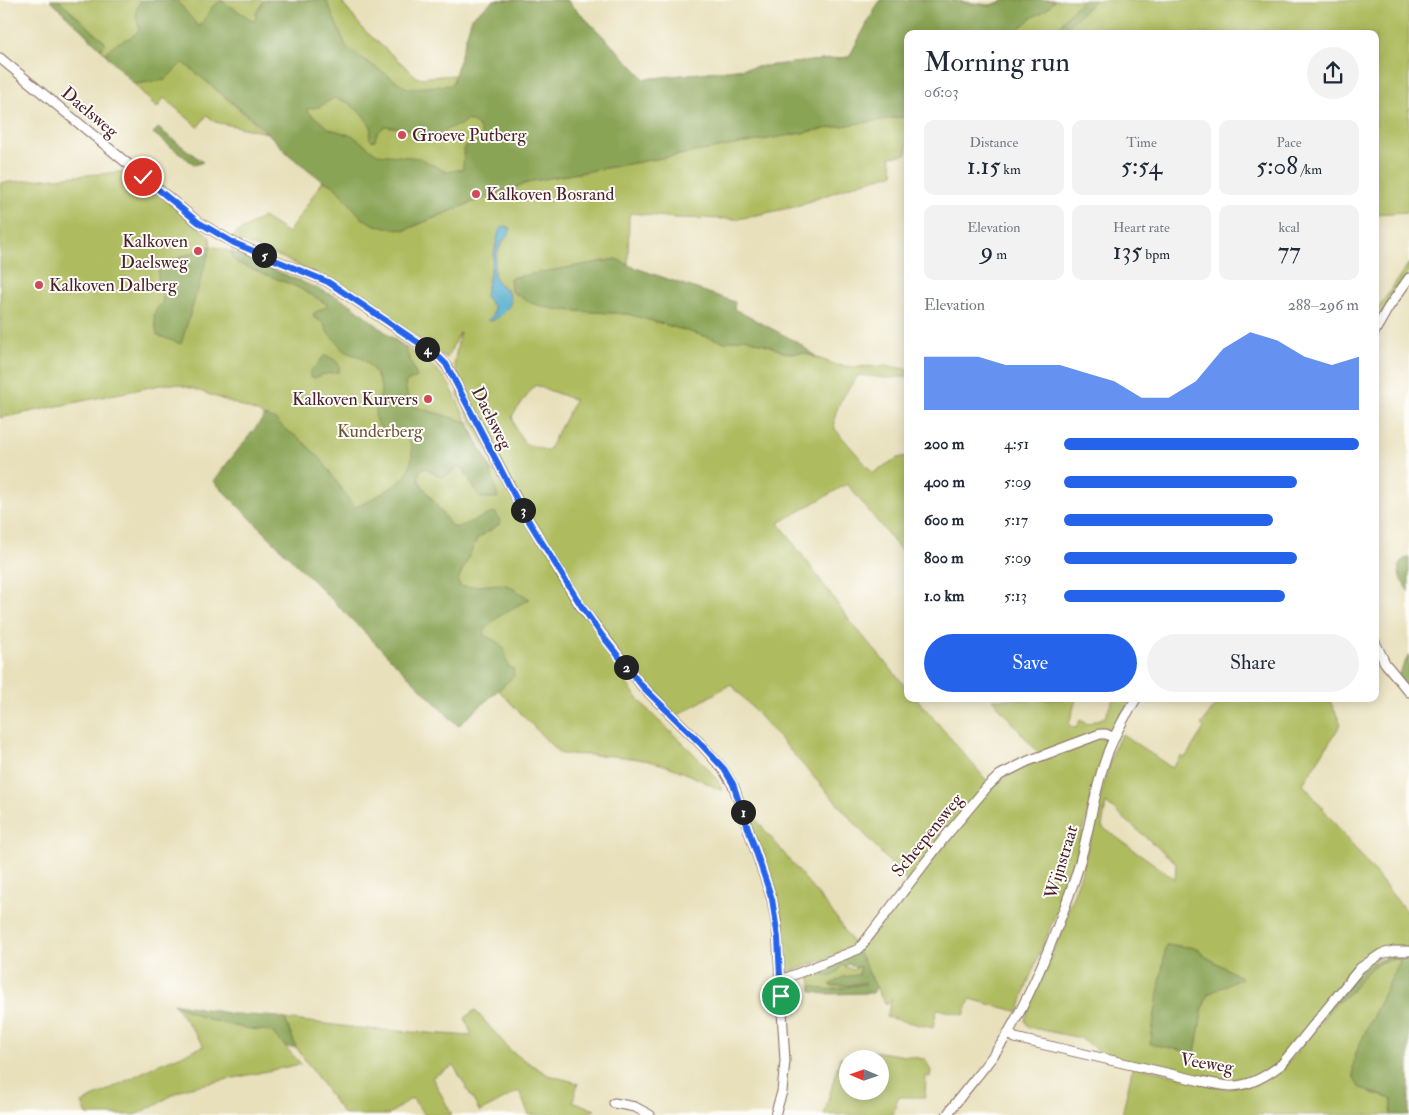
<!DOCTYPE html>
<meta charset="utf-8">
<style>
body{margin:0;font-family:"IM FELL Double Pica",serif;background:#f2f2f3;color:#1f2937;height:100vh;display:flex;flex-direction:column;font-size:19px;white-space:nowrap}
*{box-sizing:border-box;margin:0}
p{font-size:16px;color:#747a83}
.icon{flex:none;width:28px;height:28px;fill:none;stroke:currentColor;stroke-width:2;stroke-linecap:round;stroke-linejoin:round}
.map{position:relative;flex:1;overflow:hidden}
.panel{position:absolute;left:904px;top:30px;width:475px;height:672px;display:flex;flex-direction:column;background:#fff;border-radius:10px;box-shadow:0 2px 12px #0003}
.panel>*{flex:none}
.needle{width:32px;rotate:272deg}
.fabs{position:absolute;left:839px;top:1050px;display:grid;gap:10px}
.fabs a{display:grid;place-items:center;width:50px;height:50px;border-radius:50%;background:#fff;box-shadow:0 2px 12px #0003;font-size:25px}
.pin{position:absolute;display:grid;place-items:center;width:42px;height:42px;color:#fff;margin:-21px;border:2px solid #fff;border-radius:50%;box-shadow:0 1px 5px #0007}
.km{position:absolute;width:25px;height:25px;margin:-12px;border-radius:50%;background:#222;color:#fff;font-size:14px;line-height:25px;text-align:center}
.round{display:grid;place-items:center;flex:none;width:52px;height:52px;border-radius:26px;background:#f2f2f3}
.summary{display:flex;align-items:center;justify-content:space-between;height:85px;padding:0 20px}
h1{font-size:28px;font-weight:600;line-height:38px}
.stats{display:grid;grid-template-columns:repeat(3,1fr);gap:8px;height:85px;padding:5px 20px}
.stats div{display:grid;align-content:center;border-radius:10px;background:#f2f2f3;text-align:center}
.stats b{font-size:25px;font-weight:600}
.stats small{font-size:14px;font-weight:400}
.stats p{font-size:14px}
.chart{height:140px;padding:10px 20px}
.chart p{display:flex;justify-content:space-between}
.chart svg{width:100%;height:90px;margin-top:5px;fill:#2563eb;opacity:.7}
.primary-button{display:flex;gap:10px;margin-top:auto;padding:10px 20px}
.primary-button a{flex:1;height:58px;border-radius:30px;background:#2563eb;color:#fff;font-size:20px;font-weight:600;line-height:58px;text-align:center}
.primary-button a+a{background:#f2f2f3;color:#1f2937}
ul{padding:0 20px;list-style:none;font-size:16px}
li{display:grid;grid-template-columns:80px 60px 1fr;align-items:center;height:38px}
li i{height:12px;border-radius:6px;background:#2563eb}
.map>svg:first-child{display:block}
.green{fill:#aebc5f;stroke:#7c6e45;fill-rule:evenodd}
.forest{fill:#8aa456;stroke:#6a6240;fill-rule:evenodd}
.water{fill:#4fabcd;stroke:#4c657c}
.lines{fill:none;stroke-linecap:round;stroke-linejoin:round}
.minor-casing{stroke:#81635d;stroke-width:11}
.minor{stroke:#fff;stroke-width:9}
.route-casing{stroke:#fff;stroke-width:10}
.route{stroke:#2563eb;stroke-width:6}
.poi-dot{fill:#d1495b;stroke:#fdfcf7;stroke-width:2}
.labels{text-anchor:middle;stroke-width:4;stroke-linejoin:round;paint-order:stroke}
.street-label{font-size:18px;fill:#4a1f2b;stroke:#fdfcf7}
.poi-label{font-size:18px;fill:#4a1f2b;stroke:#fdfcf7;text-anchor:start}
.park-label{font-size:18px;fill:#6d563d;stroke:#fdfcf7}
</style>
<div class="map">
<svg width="1409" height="1115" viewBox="0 0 1409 1115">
<rect width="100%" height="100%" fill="#fdfcf7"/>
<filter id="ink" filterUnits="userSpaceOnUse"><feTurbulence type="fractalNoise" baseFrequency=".02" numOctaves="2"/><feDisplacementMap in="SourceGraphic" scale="10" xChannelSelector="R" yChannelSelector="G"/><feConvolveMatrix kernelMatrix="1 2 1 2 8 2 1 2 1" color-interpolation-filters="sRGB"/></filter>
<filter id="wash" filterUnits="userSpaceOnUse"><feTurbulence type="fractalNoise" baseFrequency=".0096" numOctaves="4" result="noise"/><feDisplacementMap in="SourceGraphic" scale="20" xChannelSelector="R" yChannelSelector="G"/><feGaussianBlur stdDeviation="1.12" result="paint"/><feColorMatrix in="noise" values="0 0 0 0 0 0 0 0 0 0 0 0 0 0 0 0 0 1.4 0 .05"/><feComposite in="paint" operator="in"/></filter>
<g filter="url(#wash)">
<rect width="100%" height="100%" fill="#e8e0bb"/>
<path class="green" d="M58 0H340L363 29 418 78 478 73 492 1 494 0H567L645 79 849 57 880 0H948L990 5 1006 0H1085L1056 34H908L907 112 525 178 405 230 475 201 533 181 835 127 907 116V154L890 157 894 174 862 182 794 207 738 219 674 218 631 213 629 216 628 265 616 259 510 279 512 291 545 307 560 310 628 314 725 342 745 338 752 340 770 346 783 352 805 353 836 365 856 367 886 366 907 369V377L886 378 858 375C848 391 831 409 835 429L873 473 897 458 907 456V558L847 484 779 523 850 621 907 688 908 699H917L988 782 908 883 731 684 675 717 631 677 627 684C635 695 643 705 652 714 665 728 722 775 722 791 697 778 672 765 644 760 617 755 588 755 560 754L475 666 260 413 194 389 176 384H165L0 418V183L130 171 210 237 211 246C231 250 249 259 268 267 318 290 363 317 407 348 423 359 440 369 450 386L492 472 497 470 458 395 461 381 454 364 460 332 447 358 395 322 332 282 283 258 232 238 235 234 263 217 288 233 323 181 325 182 194 59 185 63 267 133 215 122 207 115 198 127 164 98 157 108 134 84 165 80 109 49 105 54 101 49 104 41ZM506 226 510 228 509 233C500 245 491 260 494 276 495 282 500 284 504 287 519 299 502 314 492 321L489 319 493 315 494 307 485 296 499 231ZM535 385 575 400 548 451 524 443 515 427 512 416Z
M1095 0H1409V212L1375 214V34H1268L1266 30 1227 34H1064L1069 26Z
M1409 263V272L1375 324V313Z
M992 699H1076L1069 725 1072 727 1076 728 1080 720 1087 724 1105 717 1113 699H1130L1114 730 1093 735 1040 755Z
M1220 699H1329L1341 724 1303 784 1409 915V950L1383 951 1284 1059 1256 1078 1226 1084 1109 1058 1080 1038 1028 1027 1025 1020 1035 991 1054 949 1081 874 1109 765 1114 748 1122 734 1172 768 1181 756 1185 758 1204 728 1201 725ZM1106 803 1176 863 1175 879 1102 827ZM1166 945 1198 948 1203 955 1241 978 1208 994 1203 1007 1194 1053 1163 972Z
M1097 737 1106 738 1108 742 1071 876 1026 987 1019 1012 970 999 964 1015 937 1009 933 1028 886 1017 892 999 887 1005 881 997 858 951 990 787 1008 774Z
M742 802 836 917 856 948 784 974 777 905 768 874Z
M1401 959 1375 1012 1355 1055 1371 1093 1392 1099 1391 1115H1122L1133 1065 1228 1089 1273 1073 1293 1058 1335 1003C1362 991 1361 959 1401 959Z
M842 965 853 970 860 966 861 970 859 975C850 975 840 980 831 984V986L850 985 865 982V984C848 986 827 995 811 985L809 971Z
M173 1003C201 1020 238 1029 271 1031L301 1064 186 1088 136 1115H87L82 1103 157 1065 204 1046Z
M475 1010 512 1052 548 1075 578 1083 573 1101 595 1110 580 1115H529L519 1091 480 1112 454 1066 432 1077 452 1115H425L412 1098 388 1115H344L296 1047 285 1019 367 1029 472 1036 465 1018Z
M873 1051 925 1059 931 1071 930 1077 926 1076 925 1097H898L893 1115H824L840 1057 854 1059H848V1091H880V1059H870Z"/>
<path class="forest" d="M50 0H58L105 42 101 49Z
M142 0H176L199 27 213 6 222 1 254 21 256 20V13L264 0H326L347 48 405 87 410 88 452 85 472 17 494 0H567L645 79 849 57 880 0H947L990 6 1006 0H1055L1045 11 1031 18 1016 31 1003 34H908L907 116 835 127 533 181 475 201 405 230 375 225 362 218 333 185 323 181 289 155 262 127 184 63H182L165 80 134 84 105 54C114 39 128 43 139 30 137 18 133 10 142 0ZM334 98 349 103 363 115 372 128 369 138 372 141 375 140 377 133 385 126 407 129 418 134H427L428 137H430L457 125 459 126 466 120C479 123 480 128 483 140L482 142H475L464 147 463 169 447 172 419 158 377 154 353 136 330 129 308 112 307 109 319 107Z
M1083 0H1095L1069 26 1064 34H1054L1070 12Z
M158 128 203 162 195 165 153 133Z
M211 246 181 344 157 335 154 315 156 310 162 303 163 298 162 290 158 284V265Z
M231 251 337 297 353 306 405 348 417 377 405 383 409 405 467 422 489 465 498 498H480L463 468 458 467 448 475 441 477 428 469 423 468 419 473V481L452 527H458L495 512 501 523 477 539 458 580 459 585 463 587 502 584 509 586 530 599C517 606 487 620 483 635 493 640 504 642 506 656 507 661 506 662 509 667L513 668 514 676 458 726 213 481 265 416 276 420 286 430 299 438 321 459 354 507C362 506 397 485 403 479 411 471 416 448 408 439 400 430 381 435 376 421 372 413 382 400 381 388 378 375 369 361 357 356 352 354 346 353 343 350 341 348 340 346 339 344 336 340 331 337 328 333 326 330 325 325 323 323 320 320 316 319 313 317L314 313 326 307 327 304 297 287 237 263 233 259Z
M616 259 633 267 735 302 734 308 736 310 797 342 818 358 805 353H786L770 346 745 338 725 342 628 314 560 310 545 307 531 303 511 291 510 278Z
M324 356C333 357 341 362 339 372L325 374 314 378 310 377V372Z
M1409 558V592C1402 581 1393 570 1404 559Z
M1409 655V689L1397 677Z
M1166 945 1198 948 1203 955 1242 978 1208 994 1203 1007 1195 1053 1150 1044Z
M858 951 876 987 873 993 826 994 812 992 811 985C827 995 847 986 865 984V982L850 985 831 986V984L843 977 859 975 860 966 855 968 849 963 846 966 842 965C837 975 831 979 820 975L818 968Z
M1393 955 1409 956V1115H1391L1392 1099 1360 1088 1354 1079 1353 1067 1355 1055 1367 1028 1401 959C1363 957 1361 991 1335 1003 1354 980 1363 963 1393 955Z
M173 1003 233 1014 279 1017 285 1019 296 1047H286L271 1031C238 1029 201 1020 173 1003Z"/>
<path class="water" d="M506 226 511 229C509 235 505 238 502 242 497 251 494 262 494 272 493 288 523 292 505 311 501 316 494 321 488 321V320L493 315 494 307 485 296 499 231 501 228Z"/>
</g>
<g filter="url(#ink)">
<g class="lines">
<g class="minor-casing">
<path id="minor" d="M0 58 198 222 234 243 328 282 438 356 447 366 522 509 579 604 642 686 699 742 723 769 734 787 772 899 777 927 785 1061 782 1092 775 1115
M1375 331 1388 308 1409 278
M1375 642 1385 663 1409 692
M781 980 859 949 945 837 987 787 1000 775 1028 761 1100 734H1106L1114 738
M1009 1033 1015 1038 1201 1081C1211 1083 1222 1086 1232 1086 1250 1086 1268 1075 1282 1064L1360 968 1381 954 1394 951H1409
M614 1103 635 1107 650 1115
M947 1115C966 1087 991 1063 1008 1033 1034 989 1056 933 1073 884 1087 846 1091 806 1103 767 1110 743 1122 720 1136 699"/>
</g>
<use href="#minor" class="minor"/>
</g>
</g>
<g class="lines" filter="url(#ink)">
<g class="route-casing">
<path id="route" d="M143 177 198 222 234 243 328 282 385 320 438 356 446 364 522 510 580 604 601 634 642 686 699 742 724 769 733 784 772 899 778 938 781 996"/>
</g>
<use href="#route" class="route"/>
</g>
<g class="poi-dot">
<circle cx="402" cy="135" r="5"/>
<circle cx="476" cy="194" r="5"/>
<circle cx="198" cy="251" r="5"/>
<circle cx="39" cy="285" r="5"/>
<circle cx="428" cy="399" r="5"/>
</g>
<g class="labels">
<g class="street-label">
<text transform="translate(90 112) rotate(40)" y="6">Daelsweg</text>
<text transform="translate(492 418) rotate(63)" y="6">Daelsweg</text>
<text transform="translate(927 835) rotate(-51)" y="6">Scheepensweg</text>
<text transform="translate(1061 862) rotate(-73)" y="6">Wijnstraat</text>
<text transform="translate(1207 1063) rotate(9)" y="6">Veeweg</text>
</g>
<g class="poi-label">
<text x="412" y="141">Groeve Putberg</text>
<text x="486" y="200">Kalkoven Bosrand</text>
<text x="188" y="247" text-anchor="end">Kalkoven<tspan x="188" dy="21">Daelsweg</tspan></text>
<text x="49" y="291">Kalkoven Dalberg</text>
<text x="418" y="405" text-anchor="end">Kalkoven Kurvers</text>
</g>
<g class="park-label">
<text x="380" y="437">Kunderberg</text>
</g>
</g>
</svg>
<div class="fabs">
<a><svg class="needle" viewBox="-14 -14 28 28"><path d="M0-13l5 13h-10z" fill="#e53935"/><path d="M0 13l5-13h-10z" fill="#747a83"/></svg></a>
</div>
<div class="pin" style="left:781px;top:996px;background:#1e9e55"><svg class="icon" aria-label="arrive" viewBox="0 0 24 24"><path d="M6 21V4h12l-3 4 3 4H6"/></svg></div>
<div class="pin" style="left:143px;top:177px;background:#d93025"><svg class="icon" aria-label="check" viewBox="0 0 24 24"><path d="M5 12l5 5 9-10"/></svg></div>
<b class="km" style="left:743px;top:812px">1</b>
<b class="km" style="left:626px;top:667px">2</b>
<b class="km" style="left:523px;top:510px">3</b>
<b class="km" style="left:427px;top:349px">4</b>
<b class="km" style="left:264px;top:255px">5</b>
<section class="panel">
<div class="summary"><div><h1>Morning run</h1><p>06:03</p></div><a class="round"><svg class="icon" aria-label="share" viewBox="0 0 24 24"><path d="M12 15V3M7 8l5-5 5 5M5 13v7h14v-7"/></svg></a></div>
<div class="stats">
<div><p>Distance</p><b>1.15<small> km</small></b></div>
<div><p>Time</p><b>5:54</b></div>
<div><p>Pace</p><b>5:08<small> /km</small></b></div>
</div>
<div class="stats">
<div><p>Elevation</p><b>9<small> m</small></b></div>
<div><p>Heart rate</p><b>135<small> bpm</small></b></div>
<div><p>kcal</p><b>77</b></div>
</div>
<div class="chart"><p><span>Elevation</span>288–296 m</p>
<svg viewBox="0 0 160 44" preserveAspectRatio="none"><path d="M0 44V18L10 18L20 18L30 22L40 22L50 22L60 26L70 30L80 38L90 38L100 30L110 14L120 6L130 10L140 18L150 22L160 18V44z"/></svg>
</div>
<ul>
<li><b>200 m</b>4:51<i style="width:100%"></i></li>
<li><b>400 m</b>5:09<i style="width:79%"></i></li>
<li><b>600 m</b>5:17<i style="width:71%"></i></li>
<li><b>800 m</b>5:09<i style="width:79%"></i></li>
<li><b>1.0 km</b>5:13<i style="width:75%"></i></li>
</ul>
<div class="primary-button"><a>Save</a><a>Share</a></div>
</section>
</div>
